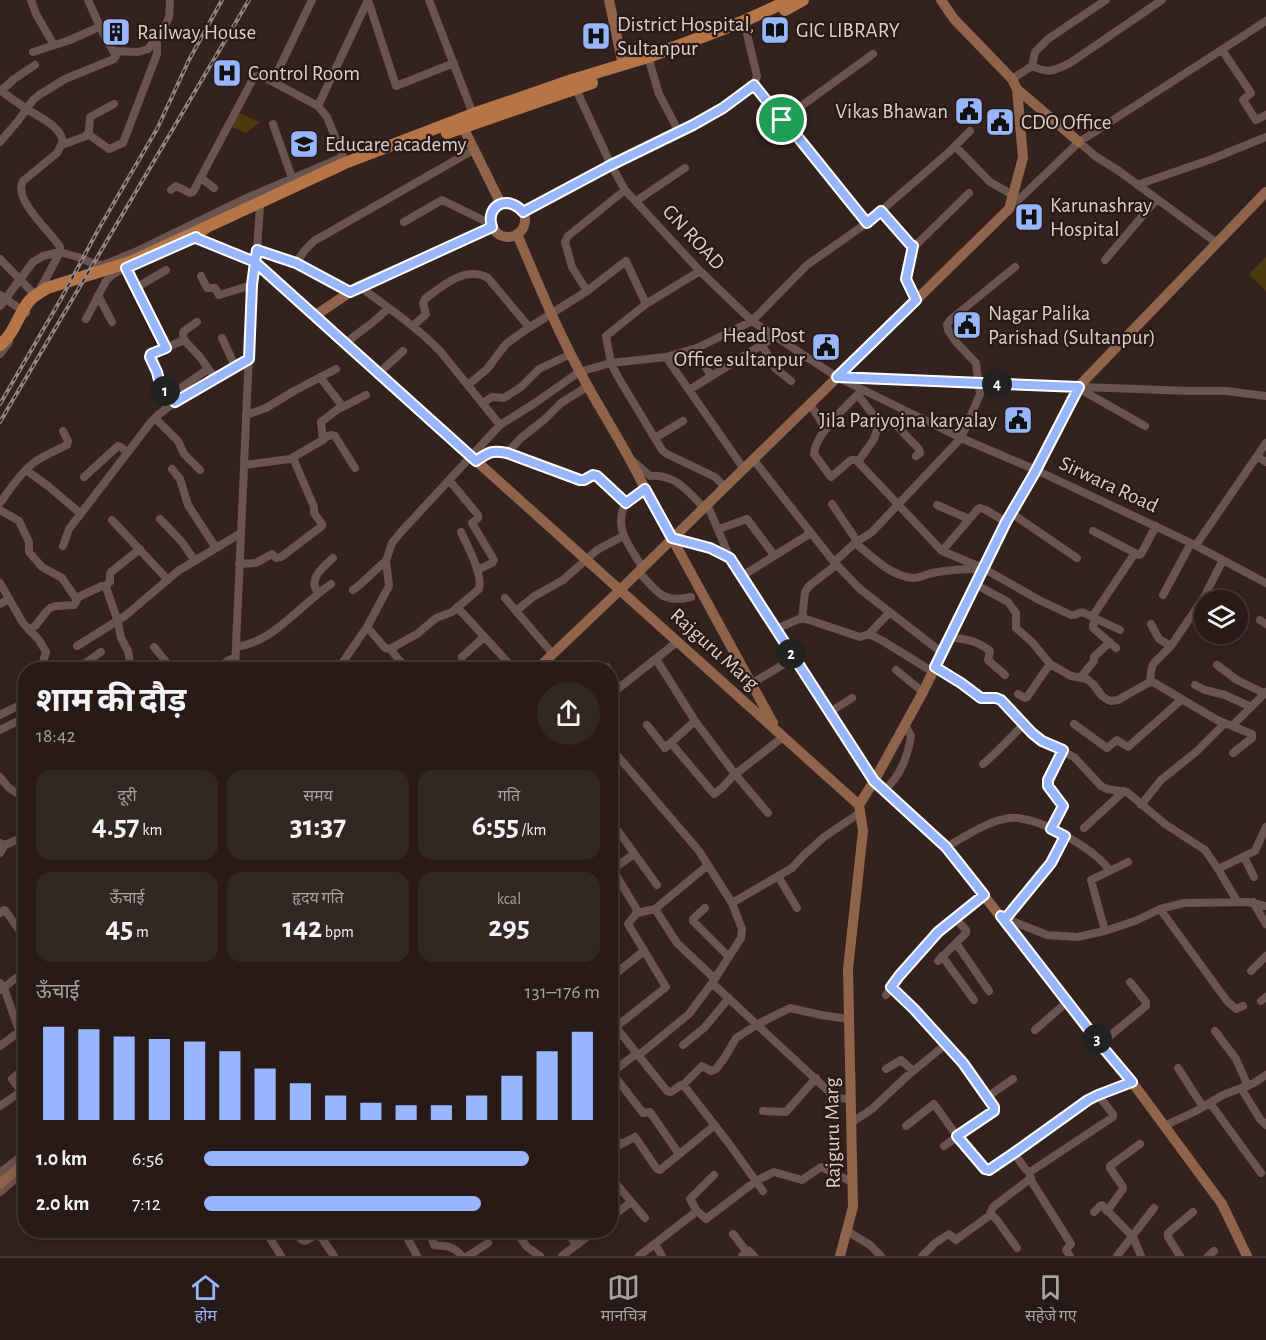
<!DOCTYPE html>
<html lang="hi">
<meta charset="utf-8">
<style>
body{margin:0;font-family:"Alegreya Sans","Noto Sans Devanagari",sans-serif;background:#332724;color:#f1f3f6;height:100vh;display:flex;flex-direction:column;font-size:22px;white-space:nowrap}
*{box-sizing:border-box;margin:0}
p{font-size:20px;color:#a4a1a1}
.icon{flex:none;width:33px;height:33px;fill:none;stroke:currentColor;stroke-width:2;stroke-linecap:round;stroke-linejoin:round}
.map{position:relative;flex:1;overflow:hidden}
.side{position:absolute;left:18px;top:662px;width:600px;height:576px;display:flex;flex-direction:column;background:#271a17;border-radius:24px;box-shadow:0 3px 15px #0003,0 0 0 2px #433836}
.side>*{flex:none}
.controls{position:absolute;left:1194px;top:590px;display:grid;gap:12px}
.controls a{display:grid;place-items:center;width:54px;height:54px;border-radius:50%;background:#271a17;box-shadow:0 3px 15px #0003,0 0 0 2px #433836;font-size:30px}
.pin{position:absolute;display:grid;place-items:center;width:51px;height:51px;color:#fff;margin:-26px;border:3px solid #fff;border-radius:50%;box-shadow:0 2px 6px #0007}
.km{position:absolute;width:30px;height:30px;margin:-15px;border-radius:50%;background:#222;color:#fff;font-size:16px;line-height:30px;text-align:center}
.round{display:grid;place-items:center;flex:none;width:63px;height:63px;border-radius:32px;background:#332724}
.headline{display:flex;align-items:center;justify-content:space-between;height:102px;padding:0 18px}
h1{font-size:33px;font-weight:700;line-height:45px}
.metrics{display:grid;grid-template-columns:repeat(3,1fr);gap:9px;height:102px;padding:6px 18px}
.metrics div{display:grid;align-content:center;border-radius:15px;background:#332724;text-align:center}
.metrics b{font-size:30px;font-weight:700}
.metrics small{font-size:16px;font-weight:400}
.metrics p{font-size:16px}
.chart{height:168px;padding:12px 18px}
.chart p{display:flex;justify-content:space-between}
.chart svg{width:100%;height:108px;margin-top:6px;stroke:#97b6fd;stroke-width:6}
ul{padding:0 18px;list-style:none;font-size:20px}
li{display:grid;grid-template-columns:96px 72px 1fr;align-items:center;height:45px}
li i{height:15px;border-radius:8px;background:#97b6fd}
.tab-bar{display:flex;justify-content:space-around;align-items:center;height:84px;border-top:2px solid #433836;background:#271a17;font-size:16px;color:#a4a1a1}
.tab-bar a{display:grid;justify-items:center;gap:3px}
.tab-bar .active{color:#97b6fd}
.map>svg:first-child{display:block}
.green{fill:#4f3a10}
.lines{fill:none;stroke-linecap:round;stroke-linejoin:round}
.street{stroke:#695450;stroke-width:8}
.secondary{stroke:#90644b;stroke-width:10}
.primary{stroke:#b67546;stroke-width:12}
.rail-casing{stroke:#938481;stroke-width:4}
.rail{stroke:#2a1916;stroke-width:1.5;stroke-dasharray:4.5;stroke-linecap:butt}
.route-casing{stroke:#fff;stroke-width:12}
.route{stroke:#97b6fd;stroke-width:8}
.labels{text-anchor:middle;stroke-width:4.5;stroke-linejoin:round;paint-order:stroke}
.poi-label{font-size:21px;fill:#dbcfcc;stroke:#2a1916;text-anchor:start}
.street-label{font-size:21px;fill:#dbcfcc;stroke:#2a1916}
</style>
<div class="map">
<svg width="1266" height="1256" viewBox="0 0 1266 1256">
<rect width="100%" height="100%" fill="#34221f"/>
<path class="green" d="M239 113 260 122 246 133 232 127Z
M1266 257V291L1249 274Z"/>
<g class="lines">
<path class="street" d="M31 0 36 14 54 45
M368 0 396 86 454 63
M429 0 473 114
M1222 50 1251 93 1243 100 1256 120 1266 115
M114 51 138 52 148 49 165 26 169 17 170 0
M33 52 70 40 99 27
M648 57 659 94 679 132
M1032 66C1049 74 1054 71 1070 63L1162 0
M1012 79 1032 66 1035 52 1048 39 1106 0
M273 81 312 0
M221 82V81
M754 85 797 136 867 223
M575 87 611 165 625 190 700 271 752 321 837 377 961 438 1036 470 1191 543 1266 583
M0 90C8 96 16 102 24 107 36 116 59 124 63 141L57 153 23 181C12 199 51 232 60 247V252L58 256 39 291
M1 91 14 79 35 65
M318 106 368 0
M782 120 873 54
M273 124 292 178
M88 134 109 149 123 143 157 54V37
M0 142 18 121 33 100 39 95 65 79 114 59 116 56 103 33 88 0
M1079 142 1095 156 1119 171 1217 243
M62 145 86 136 89 131 90 117 114 104
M955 146 990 182 1013 195
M201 178 214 188
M1137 185 1212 159 1266 137
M171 190 176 186 190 193 193 192 254 77 260 75 318 106 327 117 345 161
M625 190 568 236 565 242 572 267 587 291 626 261 646 304 700 271
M636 201 685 168
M1010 208 1079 142 1266 21
M881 211 910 244 915 246 969 193
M523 212C552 197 580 181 609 166 637 152 752 104 757 76L744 21
M404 222 442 200 491 224
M913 246 906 279 916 300
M257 250 296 263 350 292
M0 259 36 296
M1105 260 1156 200
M296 263 305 250 314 241 475 149
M126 268 166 348
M201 276 207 288H215L219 295 252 285
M359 286C387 307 416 326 440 351L500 425
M136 288 166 270
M0 295 26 313
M98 295 112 322
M646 304 606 336 611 363 618 377 662 450 667 454 715 477 725 487
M0 306 33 262 43 256 60 252 81 258 94 264 103 265 135 252 244 199 343 157
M86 319 106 281 112 275 123 269
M197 322 184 331 183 334 184 340 200 357 215 378
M413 326 426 314 423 303 425 299C442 286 466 265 488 278L529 327
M222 338 235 366
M346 343C360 331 376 322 388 308
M762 345 775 368 791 381
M697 348 703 363 711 376
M0 354 9 342
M666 357 744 469
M379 373 403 351
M320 377 343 407 366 395
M842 378 1190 391H1226L1266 396
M468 385 487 369 506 344 524 331 587 291
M182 387 208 369
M1078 388 1145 426
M689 390 776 336
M858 395 875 417 880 420 890 422 896 425 919 449 920 453 916 456
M175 402 160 384 157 372 150 355 184 340
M483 403 492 397 504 398 521 387 539 369 571 354
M810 404 826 429
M246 415 266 408 294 391 336 369
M155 418 178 441 184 454 200 470
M880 420 874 439 858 462 942 551 983 568 1039 600 1071 615C1076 616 1079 611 1084 613L1120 630
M324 438 331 435 335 436 355 468
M655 438 683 421
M507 453 521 438 545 419 561 403 588 386
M1257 456 1266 462
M753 459 811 533
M859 460H851L831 477 814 454C815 433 848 405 862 390
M476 461C489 452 491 450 507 453L580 480H584L593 475 597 476 626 503C612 527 630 547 643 568
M634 462 650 476C675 474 688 491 704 508
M244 465 290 459 323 440 321 422 342 406
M172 469 180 479 188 505 216 548
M26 470 48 486 81 514
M84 477 118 446 121 447 127 453
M449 480 478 515V518L472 523 494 560 492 563 477 570
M0 503C10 489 19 475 32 464 42 456 55 451 67 445L68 441 63 431
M626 503 645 489
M707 504 730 558
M832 504 857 541
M937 505 969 519
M0 510 19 521 29 542V552L42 567 62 578 77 600 74 605 56 606 50 608 46 612 36 625 29 630
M1011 513 1077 558
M160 519 182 542 195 561
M112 520 168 580
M719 529 747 519 774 555
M1093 531 1139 555 1141 554 1156 526
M672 538 710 548 730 558 874 781
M855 543 872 532 961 438 980 394 976 363 956 342 948 330 947 325 950 320 1015 267
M1196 545 1266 443
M63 546 69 529 151 422 158 415 175 402 249 359
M942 551 978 509 980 508 986 510 1006 522
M834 562 855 543C872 556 891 577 914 578 921 578 926 574 932 573 947 570 963 569 979 569
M239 564 256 563 272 554 276 558 281 557 322 526V524L314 513V507L293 458
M639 572C656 591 662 604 691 597
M742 576 811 533 834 562 860 589 941 652
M0 583 23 623 39 640 46 652 41 669
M975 584 1008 602 1016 613V628L1032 642 1050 664 1071 676 1087 679 1093 684 1102 696 1108 700 1111 701 1118 700 1148 683 1153 682 1217 720 1252 734V738L1233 753
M105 586 110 582V574L111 572 140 549
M353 590C365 582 374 570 386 561
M318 592C307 580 323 567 333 558
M1163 595 1191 543
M76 598 102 586 106 587 118 622 121 638 128 651 131 669
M505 598 552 653
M0 604 9 599
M457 607 514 669
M516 611 533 597 563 580 597 550 623 536
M1092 617 1135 553
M802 619 805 592 809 586 836 565
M1097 619 1093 625V628L1116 648
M1260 620 1266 624
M1151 624 1159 639 1171 646
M367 627 385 648 390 649 417 634 436 618 452 612 479 589C483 574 467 545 461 532
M776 629 799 619H806L860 637 869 634 883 641 933 672
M869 634 889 613
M949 637C968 640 974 639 990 651L988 660 1005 675
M77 646 125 616 178 571 241 533
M154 647 172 669
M236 647C274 642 300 605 331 584
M390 649 407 669
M462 657 484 637
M656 659 695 721 735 774 768 813
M1217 665 1237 680 1264 693
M935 667 961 683 981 698H996L1001 700 1032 733 1043 741 1074 757 1101 786 1107 789 1127 792 1165 824 1205 850 1218 869 1237 901
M77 669 101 652
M214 669 235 657
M235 669 252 285 257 250 260 205
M338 669 367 627 389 586 386 561 392 543 401 532 500 425 535 403 579 372 611 363 666 357 697 348 752 321 807 265 867 223 949 152 970 131
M605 669 607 667
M896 670 923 692
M1080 678 1094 661V657L1110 642
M1150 682 1151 671 1153 664 1171 646 1204 597 1223 560
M751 684 794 658
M1195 685 1205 690 1225 695 1251 707
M1018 694 1025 698 1027 697 1050 664
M610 695 677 642
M830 712 852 698
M0 715 26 702
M1074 724 1107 748 1117 740 1128 747 1181 700
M647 725 665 748 695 721
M1232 726 1266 692
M0 730 26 717
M671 743 714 794 722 788 733 776 783 737
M610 747 699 851 732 903 792 868 804 855 824 837 861 812
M983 764C998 752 1010 738 1024 724
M0 777 9 788 26 799
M884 790C900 778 908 755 911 736L905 725
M1141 805 1161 780 1197 751 1224 724
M610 825 613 824 657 885
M1084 828 1124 791
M1051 829 1063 806 1048 786V780L1063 751
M0 843 5 845 26 836
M946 847C963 838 981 825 1000 820 1007 818 1016 817 1023 819 1048 823 1096 850 1110 871
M0 853 5 845
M1244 857 1254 877
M610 865 637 910 635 915 628 924 666 987 616 1027
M613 869 634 854
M1218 869 1255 851 1266 827
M778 876 797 908
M1253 902 1266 924
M732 903 742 929 741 938 712 983 836 1098 851 1099
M705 908 693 919V921L729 957
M655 909 708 865
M1160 909 1227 1001 1236 1009 1243 1006
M0 913 4 910H5L26 940
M637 913 655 909 677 943 715 979
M1002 917 1047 935 1077 937 1105 931 1135 921 1160 909 1184 903 1248 902 1266 906
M1006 918 1051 863 1065 836
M1105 931 1091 880 1128 862
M956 943 989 991
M942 956 974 1000
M938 961 966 933V930L955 918
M1251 971 1266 956
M610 978 644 951
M0 983 4 988 26 1050
M891 988 914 1009 963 1063 994 1107V1111L944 1146
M1 990 26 970
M886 995C911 955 947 924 984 895
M1261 1001 1266 997
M610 1020 667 1091 671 1092 681 1085 685 1087 730 1145 763 1191
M1035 1030 1067 1002
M1215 1031 1236 1059 1248 1086
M1100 1044 1146 1006V1002L1130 982
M683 1045 704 1028 729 998
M0 1046 19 1032
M639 1055 689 1014 712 983
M1178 1068 1203 1107
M886 1069 901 1060 913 1071
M612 1073 643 1113 650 1112 679 1154
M610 1074 637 1053
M683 1085 702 1066 711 1071 716 1069 725 1057 736 1038 758 1024 790 1008 821 1015 849 1019
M1241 1088 1260 1119 1266 1125
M987 1097 1013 1079
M1210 1103 1261 1173
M0 1106 19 1093 20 1090 12 1079 26 1067
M763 1111 786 1112 816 1078
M851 1123 872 1109 906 1077 946 1044
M906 1126 934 1104 957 1136 985 1169 989 1170 1014 1153 1088 1100 1098 1095 1132 1082
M1164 1126 1196 1111 1223 1095 1254 1083 1266 1075
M610 1128 620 1145
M610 1150 635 1137 657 1169 660 1170 715 1125
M1014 1153 1026 1170 1030 1172 1113 1117V1114L1098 1095
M0 1173 26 1152
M610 1173 618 1186 645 1218
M714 1175 690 1199 697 1211 706 1219 756 1181 774 1172 802 1180 821 1167 852 1182
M1030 1176 1032 1182 1071 1244 1066 1250 1070 1256
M0 1192 26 1170
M1107 1211 1123 1189V1187L1110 1168V1166L1140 1144
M1094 1212 1100 1206 1102 1205 1133 1237 1141 1256
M991 1214 997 1220 1017 1248
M610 1218 631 1202
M265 1230 281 1256
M294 1230 302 1240 305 1241 320 1233
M320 1230 321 1237 334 1256
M403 1230 417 1256
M429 1230 434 1245C447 1247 451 1244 462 1256
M515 1230 527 1247 540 1256
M565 1230 577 1245
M847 1231 870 1245 881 1256
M733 1234 747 1252
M519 1237 528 1230
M655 1244 662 1256
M468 1256 488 1243
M562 1256 596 1230
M639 1256 697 1211
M742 1256 749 1251 754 1256
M922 1256 935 1243 949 1234 956 1240 957 1239 989 1216 993 1207 1031 1178
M1117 1256 1154 1208
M1180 1256 1168 1237V1233L1193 1212
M1208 1256 1214 1251"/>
<path class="secondary" d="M609 0 623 65
M1017 89 1079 142
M460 121 501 204
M491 220a17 17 0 1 1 34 0a17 17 0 1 1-34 0Z
M205 230 197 235 196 238 255 262 859 805 863 831 848 969 853 1207 840 1256
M517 234C537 281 556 328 580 372 601 412 626 448 645 489L773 723
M316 315 359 286 492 227
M537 669 620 590 1009 209 1023 158 1017 89 1012 79 954 19 941 0
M874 781 946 847 1100 1044 1132 1082 1222 1204 1247 1256
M859 805 874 781 923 692 1006 522 1034 474 1079 386 1266 192
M0 1184 26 1162"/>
<path class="primary" d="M785 10 803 0
M447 133 592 83
M0 345C15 333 18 314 30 300 35 295 41 292 47 288L133 261 345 163 473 114 572 80 648 57 702 37 744 21 790 0"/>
<g class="rail-casing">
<path id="rail" d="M0 404 61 299 98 230 157 129 189 60 222 0
M0 422 249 0"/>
</g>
<use href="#rail" class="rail"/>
</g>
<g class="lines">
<g class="route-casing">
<path id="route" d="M782 120 754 85 723 108 693 125 611 165 523 212C508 194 485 205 492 227L350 292 296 263 257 250 255 262 196 238V237L126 268 166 348 151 354 150 357 157 372 160 384 175 402 249 359 252 285 255 262 476 461C489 452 491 450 507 453L580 480H584L593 475 597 476 626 503 645 489 672 538 710 548 730 558 874 781 946 847 984 895 938 932 899 976 891 987 914 1009 963 1063 994 1107V1111L957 1136 985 1169 989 1170 1014 1153 1088 1100 1098 1095 1132 1082 1100 1044 1001 916 1006 918 1051 863 1065 836 1051 829 1063 806 1048 786V780L1063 750 1042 741 1032 733 1001 700 996 698H981L961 683 935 667 1006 522 1034 474 1079 387 837 377 916 300 906 279 913 246 910 244 881 211 867 223 797 136 782 120"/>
</g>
<use href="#route" class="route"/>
</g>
<defs>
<g id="library-square" transform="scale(1.5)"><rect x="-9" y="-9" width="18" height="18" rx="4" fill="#97b6fd" stroke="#2a1916"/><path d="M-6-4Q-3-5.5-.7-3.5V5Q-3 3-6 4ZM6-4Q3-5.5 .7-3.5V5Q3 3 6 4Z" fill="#111"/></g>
<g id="building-square" transform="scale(1.5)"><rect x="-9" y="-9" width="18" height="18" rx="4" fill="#97b6fd" stroke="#2a1916"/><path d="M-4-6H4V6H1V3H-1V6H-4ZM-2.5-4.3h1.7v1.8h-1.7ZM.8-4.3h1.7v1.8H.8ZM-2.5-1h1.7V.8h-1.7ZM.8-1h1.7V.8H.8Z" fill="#111"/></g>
<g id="hospital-square" transform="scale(1.5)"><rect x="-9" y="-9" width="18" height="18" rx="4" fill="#97b6fd" stroke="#2a1916"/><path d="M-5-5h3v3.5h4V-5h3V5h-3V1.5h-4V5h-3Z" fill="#111"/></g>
<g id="civic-square" transform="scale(1.5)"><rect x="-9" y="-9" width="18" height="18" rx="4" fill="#97b6fd" stroke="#2a1916"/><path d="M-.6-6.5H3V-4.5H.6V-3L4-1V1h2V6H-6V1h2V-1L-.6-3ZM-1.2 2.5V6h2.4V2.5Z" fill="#111"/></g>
<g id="university-square" transform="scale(1.5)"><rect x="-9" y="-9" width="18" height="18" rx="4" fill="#97b6fd" stroke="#2a1916"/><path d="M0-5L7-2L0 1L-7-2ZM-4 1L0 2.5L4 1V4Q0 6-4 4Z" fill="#111"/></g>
</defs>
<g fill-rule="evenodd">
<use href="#library-square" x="775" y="30"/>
<use href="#building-square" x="116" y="32"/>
<use href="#hospital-square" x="596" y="36"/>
<use href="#hospital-square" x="227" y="73"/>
<use href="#civic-square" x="969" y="111"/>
<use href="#civic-square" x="1000" y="122"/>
<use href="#university-square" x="304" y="144"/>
<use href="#hospital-square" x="1029" y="217"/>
<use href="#civic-square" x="967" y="325"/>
<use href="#civic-square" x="826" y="347"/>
<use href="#civic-square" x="1018" y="420"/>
</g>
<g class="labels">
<g class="poi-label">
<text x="617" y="31">District Hospital,<tspan x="617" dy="24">Sultanpur</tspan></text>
<text x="796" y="37">GIC LIBRARY</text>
<text x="137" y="39">Railway House</text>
<text x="248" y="80">Control Room</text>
<text x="948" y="118" text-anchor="end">Vikas Bhawan</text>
<text x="1021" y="129">CDO Office</text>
<text x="325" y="151">Educare academy</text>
<text x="1050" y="212">Karunashray<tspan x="1050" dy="24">Hospital</tspan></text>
<text x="988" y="320">Nagar Palika<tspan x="988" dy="24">Parishad (Sultanpur)</tspan></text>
<text x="805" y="342" text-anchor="end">Head Post<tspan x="805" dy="24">Office sultanpur</tspan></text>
<text x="997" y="427" text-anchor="end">Jila Pariyojna karyalay</text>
</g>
<g class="street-label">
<text transform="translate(694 237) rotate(47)" y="7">GN ROAD</text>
<text transform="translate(1109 484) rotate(25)" y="7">Sirwara Road</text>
<text transform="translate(715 649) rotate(42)" y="7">Rajguru Marg</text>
<text transform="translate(832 1133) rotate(-91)" y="7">Rajguru Marg</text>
</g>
</g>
</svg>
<div class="controls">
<a><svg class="icon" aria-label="layers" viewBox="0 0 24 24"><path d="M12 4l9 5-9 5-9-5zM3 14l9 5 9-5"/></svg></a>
</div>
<div class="pin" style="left:782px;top:120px;background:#1e9e55"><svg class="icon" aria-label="arrive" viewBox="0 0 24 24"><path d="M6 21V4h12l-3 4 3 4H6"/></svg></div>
<b class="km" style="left:165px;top:391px">1</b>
<b class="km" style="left:791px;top:654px">2</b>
<b class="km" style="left:1097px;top:1039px">3</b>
<b class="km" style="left:997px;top:384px">4</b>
<section class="side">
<div class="headline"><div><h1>शाम की दौड़</h1><p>18:42</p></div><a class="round"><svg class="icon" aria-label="share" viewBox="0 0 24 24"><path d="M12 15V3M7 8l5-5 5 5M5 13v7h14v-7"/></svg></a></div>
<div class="metrics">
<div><p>दूरी</p><b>4.57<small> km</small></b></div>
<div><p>समय</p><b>31:37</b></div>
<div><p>गति</p><b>6:55<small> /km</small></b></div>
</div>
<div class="metrics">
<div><p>ऊँचाई</p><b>45<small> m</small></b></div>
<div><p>हृदय गति</p><b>142<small> bpm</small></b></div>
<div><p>kcal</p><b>295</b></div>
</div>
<div class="chart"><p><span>ऊँचाई</span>131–176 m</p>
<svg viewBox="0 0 160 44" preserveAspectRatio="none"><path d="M5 44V6M15 44V7M25 44V10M35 44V11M45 44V12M55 44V16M65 44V23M75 44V29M85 44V34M95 44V37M105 44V38M115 44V38M125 44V34M135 44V26M145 44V16M155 44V8"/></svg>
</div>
<ul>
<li><b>1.0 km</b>6:56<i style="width:82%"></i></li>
<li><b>2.0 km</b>7:12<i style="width:70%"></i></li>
</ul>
</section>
</div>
<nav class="tab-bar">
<a class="active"><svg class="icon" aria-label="home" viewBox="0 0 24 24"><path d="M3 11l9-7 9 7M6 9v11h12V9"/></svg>होम</a>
<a><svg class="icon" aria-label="map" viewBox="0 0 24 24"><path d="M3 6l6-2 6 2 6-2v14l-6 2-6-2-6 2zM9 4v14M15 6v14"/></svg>मानचित्र</a>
<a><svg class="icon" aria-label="saved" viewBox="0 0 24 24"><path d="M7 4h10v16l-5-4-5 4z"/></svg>सहेजे गए</a>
</nav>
